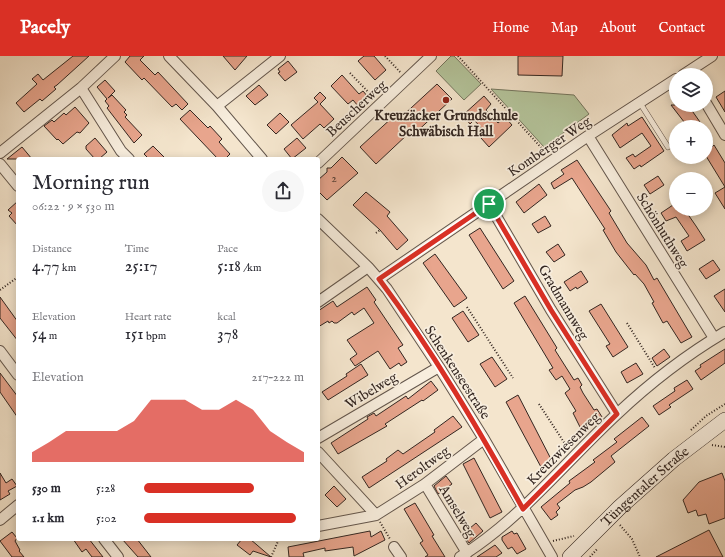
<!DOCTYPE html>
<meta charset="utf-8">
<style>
body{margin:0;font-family:"IM FELL English",serif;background:#f7f7f7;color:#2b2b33;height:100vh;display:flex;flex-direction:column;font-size:15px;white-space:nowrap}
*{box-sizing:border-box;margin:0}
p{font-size:13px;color:#7c7c81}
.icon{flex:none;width:22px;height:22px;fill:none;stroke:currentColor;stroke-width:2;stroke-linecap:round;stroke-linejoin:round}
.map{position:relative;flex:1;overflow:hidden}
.details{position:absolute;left:16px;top:101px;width:304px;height:384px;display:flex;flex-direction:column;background:#fff;border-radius:4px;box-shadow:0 2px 10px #0003}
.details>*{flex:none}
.tools{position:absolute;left:669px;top:12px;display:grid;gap:8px}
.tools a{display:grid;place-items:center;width:44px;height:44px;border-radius:50%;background:#fff;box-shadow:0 2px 10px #0003;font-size:20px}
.pin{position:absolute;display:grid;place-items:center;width:34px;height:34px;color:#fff;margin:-17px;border:2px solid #fff;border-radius:50%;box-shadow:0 1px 4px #0007}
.round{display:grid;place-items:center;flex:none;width:42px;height:42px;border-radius:21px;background:#f7f7f7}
.head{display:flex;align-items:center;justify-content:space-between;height:68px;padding:0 16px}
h1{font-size:22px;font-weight:600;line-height:30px}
.stats{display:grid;grid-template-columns:repeat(3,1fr);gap:6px;height:68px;padding:4px 16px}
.stats div{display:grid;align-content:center}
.stats b{font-size:17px;font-weight:600}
.stats small{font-size:11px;font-weight:400}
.stats p{font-size:11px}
.chart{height:112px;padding:8px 16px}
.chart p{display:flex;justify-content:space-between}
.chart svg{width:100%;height:72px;margin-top:4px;fill:#d93025;opacity:.7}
ul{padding:0 16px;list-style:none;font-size:13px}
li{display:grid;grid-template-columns:64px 48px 1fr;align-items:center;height:30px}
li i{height:10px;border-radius:5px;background:#d93025}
header{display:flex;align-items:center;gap:24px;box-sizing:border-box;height:56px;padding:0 20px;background:#d93025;color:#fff}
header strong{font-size:19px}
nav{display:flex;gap:22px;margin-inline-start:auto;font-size:14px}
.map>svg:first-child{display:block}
.green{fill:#b5c69d;stroke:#74765f}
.building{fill:#e8a58d;stroke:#332621}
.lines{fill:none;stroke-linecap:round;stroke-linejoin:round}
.lane-casing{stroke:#63564c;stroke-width:6}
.street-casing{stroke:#63564c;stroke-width:12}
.secondary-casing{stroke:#332621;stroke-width:16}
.path{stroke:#332621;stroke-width:2;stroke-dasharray:1 2;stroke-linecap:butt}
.lane{stroke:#f8eede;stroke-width:5}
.street{stroke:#f8eede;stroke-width:10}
.secondary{stroke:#f8eede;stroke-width:15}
.route-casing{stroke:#fff;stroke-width:8}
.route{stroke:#d93025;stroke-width:5}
.poi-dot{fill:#8f2418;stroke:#f8eede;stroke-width:1.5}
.labels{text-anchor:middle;stroke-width:3.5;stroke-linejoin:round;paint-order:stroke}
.number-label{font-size:12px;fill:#60463c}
.street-label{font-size:14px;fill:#332621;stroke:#f8eede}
.poi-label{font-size:14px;font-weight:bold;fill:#332621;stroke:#f8eede}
</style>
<header>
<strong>Pacely</strong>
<nav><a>Home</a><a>Map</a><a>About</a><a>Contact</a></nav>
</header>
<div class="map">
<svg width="725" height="501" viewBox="0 0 725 501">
<rect width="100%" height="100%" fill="#f4e5cd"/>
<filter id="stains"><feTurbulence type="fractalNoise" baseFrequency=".005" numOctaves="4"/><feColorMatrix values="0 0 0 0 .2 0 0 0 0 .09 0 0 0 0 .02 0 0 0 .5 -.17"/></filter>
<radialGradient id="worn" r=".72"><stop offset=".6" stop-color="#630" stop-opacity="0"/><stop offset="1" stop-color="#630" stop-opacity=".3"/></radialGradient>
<path class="green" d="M451 0H454L481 28 464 44 436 15Z
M491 33 574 39 589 58 544 91Z"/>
<path class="building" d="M73 0H89L57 29 54 31 56 33 42 45 40 43 24 56 16 47 37 28 32 23 38 18 43 24Z
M130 0H144L140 4 155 19 158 16 188 48 182 54 176 48 172 51 144 22 142 24 125 6Z
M223 0H247L235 14Z
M364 0H374L386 14 375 24 358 5Z
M518 0H563L562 20 518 19Z
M288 5 297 16 285 25 278 17 280 16 278 13Z
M342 19 359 38 363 35 368 41 358 50 353 44 348 48 331 30Z
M105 24 115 35 108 42 112 39 126 54 124 56 127 59 125 61 142 79 134 87 107 52 109 50 105 45 107 43 97 31Z
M437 28 452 43 412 80 409 77 376 108 360 91 394 60 398 64Z
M259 29 268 39 255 49 246 40Z
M725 35V56L716 41Z
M320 36 326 42 320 48 334 63 324 72 320 68 303 83 291 69 318 46 314 42Z
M484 40 491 48 486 54 498 67 505 61 512 69 489 91 481 82 486 77 474 64 470 68 463 59Z
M671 49H688L700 66 693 71H688Z
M75 51 89 67 80 77 77 76 63 88 58 83 57 84 44 70 52 64 54 66 64 57 66 59Z
M190 54 208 72 210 70 222 83 219 86 230 98 225 103H218L180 63Z
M280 57 289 66 276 78 267 69Z
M642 61 664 95 641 111 640 109 634 113 626 102 633 98 635 101 651 90 642 77 620 92 612 79 627 67 628 70Z
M706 81 712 91 714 89 725 107V131L706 100Z
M95 82 107 96 99 103H95L86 93V90Z
M297 82 306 92 292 103 284 93Z
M153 90 166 103H149L144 98Z
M22 91 32 103H7Z
M342 101 358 117 327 144 318 135V124L327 116V112H331Z
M577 104 611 155 609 157 627 187 646 209 654 224 657 222 692 281 681 287 667 265 663 267 652 247 654 246 644 228 635 218 634 219 616 196 603 174 605 173 572 122 554 133 551 127 564 118 561 114Z
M658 120 664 129 650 138 644 129Z
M539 128 547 139 524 157 516 146Z
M725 131V153L715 137Z
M366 136 390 156 387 160 408 184 397 194 380 174 353 149Z
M18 145V170L9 160 12 157 8 154Z
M676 147V153H687L683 156 685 159 687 157 696 170 705 184 687 195 681 185 689 180 676 161 666 165 661 157Z
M545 160 551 170 538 177 532 168Z
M480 172 514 225 503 233 469 179Z
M558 188 565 199 554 206 546 196Z
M435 198 467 242 454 251 423 207Z
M713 204 720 214 706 223 699 213Z
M581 215 588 226 577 233 576 231 570 235 564 226Z
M367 231 376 244 374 246 403 289 398 292 407 306 401 310 399 307 390 313 378 295 355 310 350 303 357 298 347 284 374 267 364 252 354 259 352 256 337 267H334L332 265 329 267 328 265 318 271V255L333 245 337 251Z
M725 233V256L714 240Z
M525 240 557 292 555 294 574 324 578 322 582 329 580 331 583 337 594 354 597 353 602 361 581 373 573 357 576 355 565 337 570 333 562 320 556 324 549 314 553 312 514 247Z
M0 241 18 266V285L0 262Z
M601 248 628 291 613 301 606 290 610 288 589 255Z
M463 255 479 279 468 286 452 262Z
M664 293 670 301 657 310 652 302Z
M725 293V307L701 324 695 315 701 311 700 309Z
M492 301 507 323 495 331 480 308Z
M636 307 643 318 627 327 621 316Z
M361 308 368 319 328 344 322 336 347 320 346 318Z
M0 317 18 341V362L0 336Z
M687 324 693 333 669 349 671 351 659 359 653 350 675 335 674 332Z
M431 325 438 334 423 345 422 344 385 368 387 370 338 398 331 387 368 363 367 361 374 357 376 360 406 340 408 343Z
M518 339 552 405 541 411 506 346Z
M453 360 462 371 369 432 362 421 387 405 386 403 398 394 403 398 435 376 434 374Z
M642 361 649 370 611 400 615 406 591 426 583 431 575 434 557 448 560 452 556 456 558 459 551 464 541 451 570 427 569 425 595 406 593 404 617 386 614 383Z
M474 402 502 456 490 462 463 408Z
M0 417 6 427 12 423 17 430 8 435 10 438 0 444Z
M722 417 725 425V462L709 468 706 458 698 460 696 454 688 457 683 444 699 426Z
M446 420 452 428 438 438 434 430Z
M334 430 346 443 337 451 325 439Z
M415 447 434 479 432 480 445 501H425L428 499 420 487 423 485 404 453Z
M476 467 483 475 469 487 463 478Z
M709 474 723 501H656Z
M370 475 371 481 381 475 385 484 354 500 353 491 325 495V492L303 497 304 501H289L288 491Z
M512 475 514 478 517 477 526 493 517 498 512 491 508 493 502 484V481Z
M12 476 17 482 15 485 20 494 19 495 24 501H12L0 485Z
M73 483H89L103 501H92L86 493 82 496Z
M122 483H137L151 501H138Z
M242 483H250L271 501 253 495 250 499 237 489Z
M495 489 502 497 496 501H477Z"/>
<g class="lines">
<g class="lane-casing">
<path id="lane" d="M640 47 668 91"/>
</g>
<g class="street-casing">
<path id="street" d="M169 0 217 50 262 103
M683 19 712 0
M81 32 121 95 129 103
M706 47 725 79
M217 50 280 0
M588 80 714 282
M0 97 81 32 115 0
M318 107 431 0
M0 108 18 130
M489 148 551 254 617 358
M318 163 368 211 387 233 439 311 484 383 552 501
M379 223 588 80 676 23
M318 246 368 211
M0 295 18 319
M318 382 439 311
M318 396 376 459
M425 428 467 497
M0 464 18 449
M318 470 376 459 425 428 484 383
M104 483 118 501
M394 491 401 501
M460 501C521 463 565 406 617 358 650 327 686 299 725 276"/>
</g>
<g class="secondary-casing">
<g id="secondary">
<path id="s1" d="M570 501 620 451 674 403 725 364"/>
</g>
</g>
<path class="path" d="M385 0 401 17
M458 0 546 97
M350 17 374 42
M376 177 380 174
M0 234 18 221
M467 251 513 322
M627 267 655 312
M539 348 569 394
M691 374 706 360 725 348
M712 389 725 391
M380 466 390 483
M620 469 632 483 640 501
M553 485 574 480
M271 501 279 483
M590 501 598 492"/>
<use href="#lane" class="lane"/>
<use href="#street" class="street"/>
<use href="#secondary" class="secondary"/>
</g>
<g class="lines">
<g class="route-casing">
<path id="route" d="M489 148 551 254 617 358 523 453C479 374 433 295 379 223Z"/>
</g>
<use href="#route" class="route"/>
</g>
<circle class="poi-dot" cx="446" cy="44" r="4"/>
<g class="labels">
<g class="number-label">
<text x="334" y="126">2</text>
</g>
<g class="street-label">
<text transform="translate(356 52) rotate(-43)" y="5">Beuscherweg</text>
<text transform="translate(549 90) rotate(-34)" y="5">Komberger Weg</text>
<text transform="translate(663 174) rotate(58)" y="5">Schönhuthweg</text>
<text transform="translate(564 246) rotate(59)" y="5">Gradmannweg</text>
<text transform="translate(458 316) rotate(57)" y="5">Schenkenseestraße</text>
<text transform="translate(371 334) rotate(-31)" y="5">Wibelweg</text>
<text transform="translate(563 392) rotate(-45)" y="5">Kreuzwiesenweg</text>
<text transform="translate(422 411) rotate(-36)" y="5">Heroltweg</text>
<text dy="5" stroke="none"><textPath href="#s1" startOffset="103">Tüngentaler Straße</textPath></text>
<text transform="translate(458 455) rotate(59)" y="5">Amselweg</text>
</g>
<g class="poi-label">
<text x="446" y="64">Kreuzäcker Grundschule<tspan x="446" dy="16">Schwäbisch Hall</tspan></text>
</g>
</g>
<rect width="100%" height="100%" filter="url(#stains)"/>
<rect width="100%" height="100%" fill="url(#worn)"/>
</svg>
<div class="tools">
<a><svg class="icon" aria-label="layers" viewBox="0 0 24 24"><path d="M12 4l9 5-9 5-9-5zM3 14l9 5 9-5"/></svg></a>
<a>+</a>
<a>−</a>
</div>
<div class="pin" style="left:489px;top:148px;background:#1e9e55"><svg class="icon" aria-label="arrive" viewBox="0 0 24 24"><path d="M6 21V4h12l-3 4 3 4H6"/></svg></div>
<section class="details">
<div class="head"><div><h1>Morning run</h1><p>06:22 · 9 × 530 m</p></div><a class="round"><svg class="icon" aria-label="share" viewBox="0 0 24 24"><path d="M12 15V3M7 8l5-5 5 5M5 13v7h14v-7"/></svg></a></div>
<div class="stats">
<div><p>Distance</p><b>4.77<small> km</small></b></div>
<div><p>Time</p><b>25:17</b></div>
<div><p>Pace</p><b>5:18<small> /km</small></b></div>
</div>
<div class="stats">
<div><p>Elevation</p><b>54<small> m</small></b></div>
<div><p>Heart rate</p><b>151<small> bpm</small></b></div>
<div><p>kcal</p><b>378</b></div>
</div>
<div class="chart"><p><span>Elevation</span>217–222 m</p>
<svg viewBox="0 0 160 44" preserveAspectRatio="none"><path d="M0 44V38L10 32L20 25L30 25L40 25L50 25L60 19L70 6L80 6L90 6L100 12L110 12L120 6L130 12L140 25L150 32L160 38V44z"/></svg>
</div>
<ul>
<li><b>530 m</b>5:28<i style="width:69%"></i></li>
<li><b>1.1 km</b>5:02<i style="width:95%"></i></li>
</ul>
</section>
</div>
